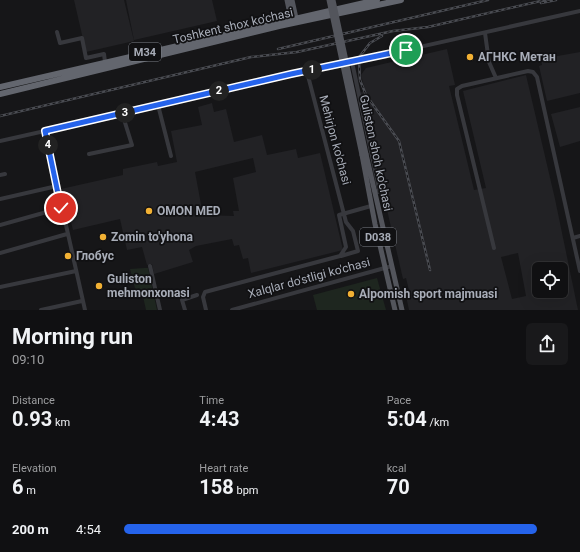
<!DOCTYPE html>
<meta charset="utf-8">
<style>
body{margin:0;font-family:Roboto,sans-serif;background:#19191b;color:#f1f3f6;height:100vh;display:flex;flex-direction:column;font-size:15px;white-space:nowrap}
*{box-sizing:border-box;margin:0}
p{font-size:13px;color:#9c9d9f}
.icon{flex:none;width:22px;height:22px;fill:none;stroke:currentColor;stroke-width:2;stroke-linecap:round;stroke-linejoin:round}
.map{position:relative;height:310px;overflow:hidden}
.drawer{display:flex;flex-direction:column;background:#101012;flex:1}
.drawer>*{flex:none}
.controls{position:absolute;left:532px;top:262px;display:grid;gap:8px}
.controls a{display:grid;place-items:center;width:36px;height:36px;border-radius:6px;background:#101012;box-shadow:0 4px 16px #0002,0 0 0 1px #303032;font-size:20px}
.pin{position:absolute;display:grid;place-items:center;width:34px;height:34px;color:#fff;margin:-17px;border:2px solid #fff;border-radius:50%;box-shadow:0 1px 4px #0007}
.km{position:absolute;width:20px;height:20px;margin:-10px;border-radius:50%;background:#222;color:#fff;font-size:11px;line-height:20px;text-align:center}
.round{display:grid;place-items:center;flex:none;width:42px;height:42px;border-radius:6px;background:#19191b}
.headline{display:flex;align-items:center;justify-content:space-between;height:68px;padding:0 12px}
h1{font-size:22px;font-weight:700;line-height:30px}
.figures{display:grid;grid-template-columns:repeat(3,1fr);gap:6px;height:68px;padding:4px 12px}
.figures div{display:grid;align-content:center}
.figures b{font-size:20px;font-weight:700}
.figures small{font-size:11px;font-weight:400}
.figures p{font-size:11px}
ul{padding:0 12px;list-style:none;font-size:13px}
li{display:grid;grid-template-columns:64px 48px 1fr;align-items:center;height:30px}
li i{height:10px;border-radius:5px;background:#2563eb}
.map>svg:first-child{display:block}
.built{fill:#222225;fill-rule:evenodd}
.green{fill:#1e261f}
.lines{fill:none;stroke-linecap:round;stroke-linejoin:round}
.minor{stroke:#37383d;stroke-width:4}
.major{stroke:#53555c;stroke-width:5}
.highway{stroke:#63666e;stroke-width:6}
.rail-casing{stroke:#4a4c52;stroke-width:2.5}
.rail{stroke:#111113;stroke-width:1;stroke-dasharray:3;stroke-linecap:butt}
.major-bridge{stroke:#53555c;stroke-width:5}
.route-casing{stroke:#fff;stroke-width:8}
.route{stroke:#2563eb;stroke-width:5}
.poi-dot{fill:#f2b134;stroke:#111113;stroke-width:1.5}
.labels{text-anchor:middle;stroke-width:3.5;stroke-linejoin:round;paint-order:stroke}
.shield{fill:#111113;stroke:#7b7e86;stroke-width:1}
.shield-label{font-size:11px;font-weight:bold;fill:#a8adb8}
.street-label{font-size:12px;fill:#a8adb8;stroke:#111113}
.poi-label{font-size:12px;font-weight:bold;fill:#a8adb8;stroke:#111113;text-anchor:start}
</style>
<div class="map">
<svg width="580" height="310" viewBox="0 0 580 310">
<rect width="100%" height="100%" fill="#161618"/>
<path class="built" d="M74 0H124L134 41 86 52Z
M126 0H212L217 21 134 40Z
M447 49 455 85 449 86 474 190 486 188 463 91 526 75 555 199 578 310H409L405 291 409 290 406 278 403 279 360 93 365 90 361 75 366 68ZM518 253 526 296 512 299 501 257ZM539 269H561V291H539Z
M580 52V93L547 101 539 66 542 65 541 59Z
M212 103 214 112 226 109 234 142 262 135 267 155 296 149 298 158 320 153 343 250 251 273 248 258 243 259 239 245 234 246 232 239 196 246 189 250 193 262 154 274 152 264 147 265 142 247 127 250 120 219 73 230 65 200H63L61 189 123 175V169L157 162 158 166 177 162 171 131 202 125 198 107ZM253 158 256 172 233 178 239 211H233L234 216 203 215 195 172Z
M580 107V141L560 147 551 114Z"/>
<path class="green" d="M144 268H148L157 310H146L142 292H136L130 269Z
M377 278 386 310H317L313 295Z"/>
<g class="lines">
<path class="minor" d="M57 32 60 43 82 38 86 58 104 54 105 62
M485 33 489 62 496 78
M352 62 379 189 378 192 374 190
M307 72 346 222 353 231 358 251 341 256
M158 105 171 156
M45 131 85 310
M0 141 580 11
M89 154 132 145 122 113
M0 175 5 174
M0 199 57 186
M0 225 61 208
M573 238 580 236
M494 248 457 95V89L462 86 528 71 533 72 537 77 580 271
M0 253 67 234
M150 266 160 310
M0 287 76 271
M41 310 82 301
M185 310 182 300 197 295
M206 310 203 297 205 292 340 256 346 247 339 215 371 206
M232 310 392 266"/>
<path class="major" d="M287 0 291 19
M292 0 296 18
M366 154 402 310
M362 155 375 224 395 310"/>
<path class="highway" d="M0 87 377 0
M0 94 279 26 401 0"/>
<g class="rail-casing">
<path id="rail" d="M541 3 556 0
M382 36 370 43 360 56 359 61 360 80 366 95 399 141 430 270
M278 49 488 0
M0 116 251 57 297 52 393 31 428 27 545 0"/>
</g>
<use href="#rail" class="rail"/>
<path class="major-bridge" d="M329 0 362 155
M333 0 366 154"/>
</g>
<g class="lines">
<g class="route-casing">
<path id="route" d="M61 208 45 131 291 74 406 50"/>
</g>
<use href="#route" class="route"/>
</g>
<g class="poi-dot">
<circle cx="470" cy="57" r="4"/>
<circle cx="149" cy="211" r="4"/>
<circle cx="103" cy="237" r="4"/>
<circle cx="68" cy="256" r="4"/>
<circle cx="99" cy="286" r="4"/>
<circle cx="351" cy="294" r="4"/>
</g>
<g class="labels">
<g class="shield">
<rect x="129" y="43" width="32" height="18" rx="3"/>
<rect x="360" y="228" width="36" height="18" rx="3"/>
</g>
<g class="shield-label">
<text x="145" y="56">M34</text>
<text x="378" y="241">D038</text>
</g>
<g class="street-label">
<text transform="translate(233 26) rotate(-13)" y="4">Toshkent shox ko'chasi</text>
<text transform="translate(335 140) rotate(75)" y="4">Mehirjon ko'chasi</text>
<text transform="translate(376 153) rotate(78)" y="4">Guliston shoh ko'chasi</text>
<text transform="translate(309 278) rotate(-15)" y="4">Xalqlar do'stligi ko'chasi</text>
</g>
<g class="poi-label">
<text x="478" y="61">АГНКС Метан</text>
<text x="157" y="215">OMON MED</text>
<text x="111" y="241">Zomin to'yhona</text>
<text x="76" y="260">Глобус</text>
<text x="107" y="283">Guliston<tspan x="107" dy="14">mehmonxonasi</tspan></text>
<text x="359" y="298">Alpomish sport majmuasi</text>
</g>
</g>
</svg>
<div class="controls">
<a><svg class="icon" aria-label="locate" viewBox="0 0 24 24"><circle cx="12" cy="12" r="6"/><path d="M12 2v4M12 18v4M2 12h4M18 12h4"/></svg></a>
</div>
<div class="pin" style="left:406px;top:50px;background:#1e9e55"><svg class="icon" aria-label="arrive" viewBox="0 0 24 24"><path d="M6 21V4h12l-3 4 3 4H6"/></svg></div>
<div class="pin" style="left:61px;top:208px;background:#d93025"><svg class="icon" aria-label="check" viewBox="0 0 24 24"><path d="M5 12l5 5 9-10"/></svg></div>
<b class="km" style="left:312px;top:70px">1</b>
<b class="km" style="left:219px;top:91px">2</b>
<b class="km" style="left:125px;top:113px">3</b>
<b class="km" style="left:48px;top:145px">4</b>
</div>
<section class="drawer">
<div class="headline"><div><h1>Morning run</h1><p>09:10</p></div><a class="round"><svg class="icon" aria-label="share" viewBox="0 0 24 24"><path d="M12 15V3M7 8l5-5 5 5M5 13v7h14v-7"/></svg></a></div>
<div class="figures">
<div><p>Distance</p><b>0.93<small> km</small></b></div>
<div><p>Time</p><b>4:43</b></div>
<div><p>Pace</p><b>5:04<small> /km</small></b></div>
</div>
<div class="figures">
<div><p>Elevation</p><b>6<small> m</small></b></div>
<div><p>Heart rate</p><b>158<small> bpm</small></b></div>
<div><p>kcal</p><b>70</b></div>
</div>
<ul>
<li><b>200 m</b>4:54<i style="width:93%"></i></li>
</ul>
</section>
